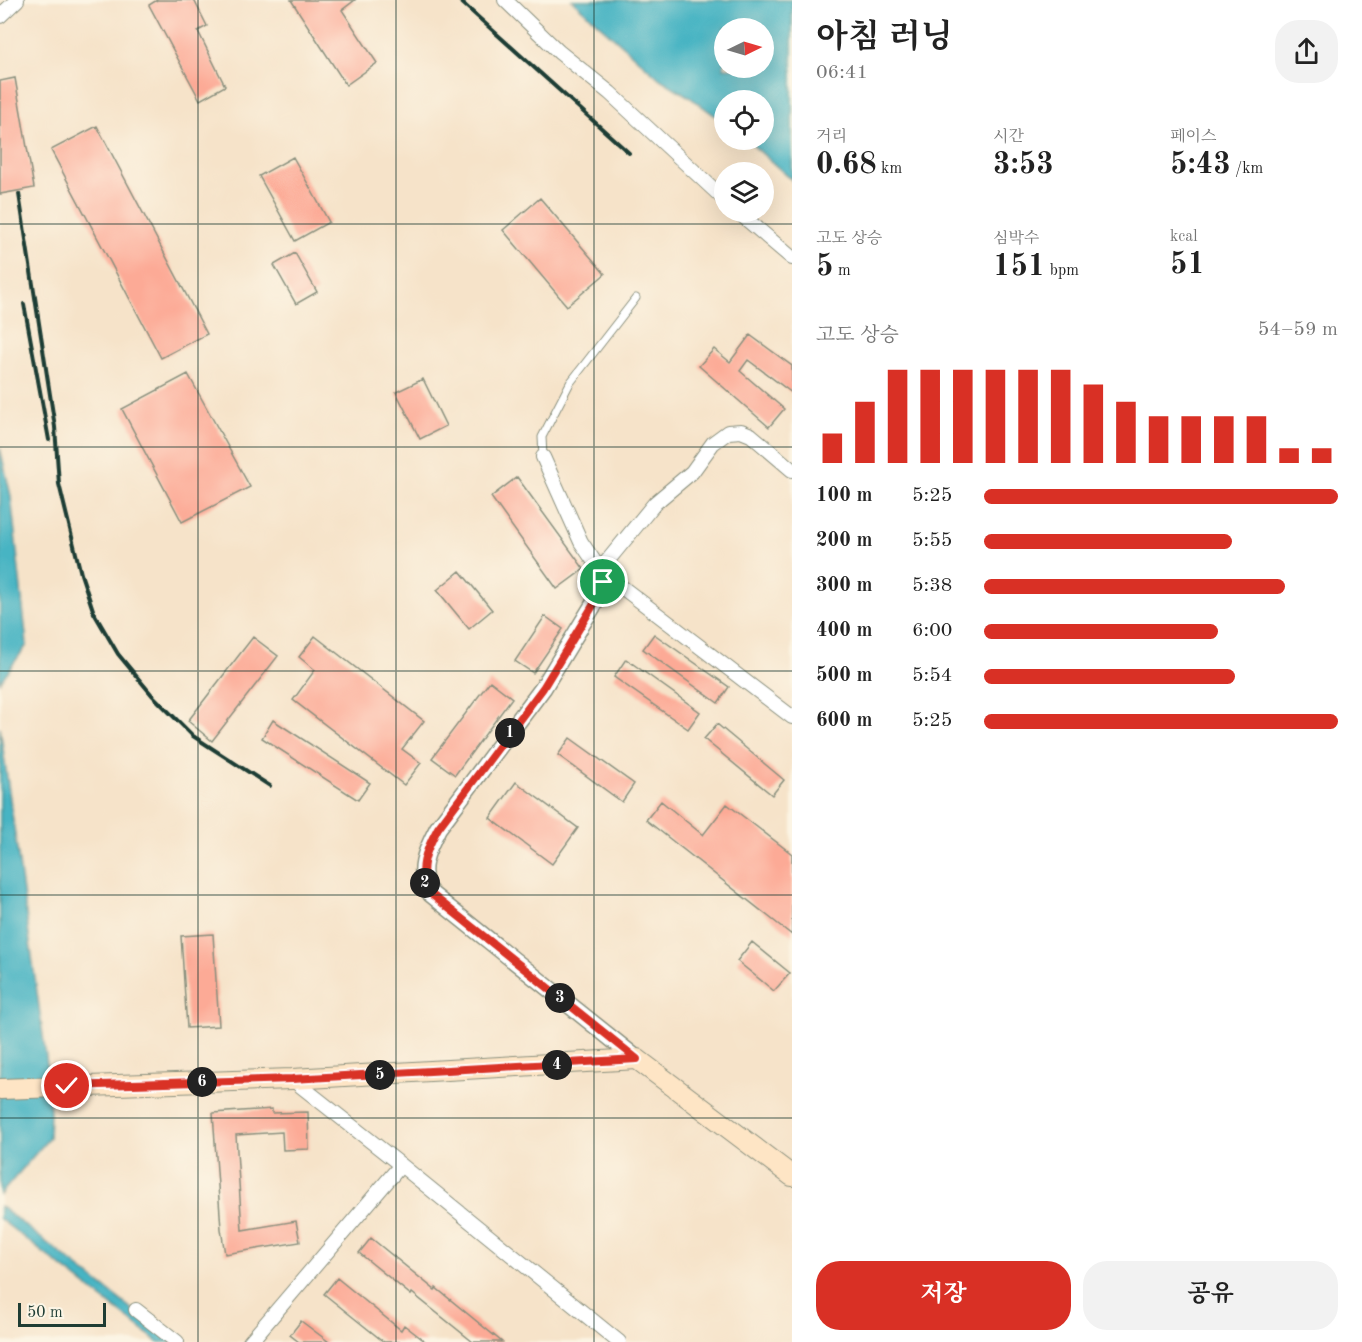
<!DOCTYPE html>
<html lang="ko">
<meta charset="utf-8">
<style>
body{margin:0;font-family:"Old Standard TT","Noto Serif KR",serif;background:#f2f2f2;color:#222;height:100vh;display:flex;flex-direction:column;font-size:22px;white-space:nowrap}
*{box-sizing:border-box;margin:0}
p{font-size:20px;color:#767676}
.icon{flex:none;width:33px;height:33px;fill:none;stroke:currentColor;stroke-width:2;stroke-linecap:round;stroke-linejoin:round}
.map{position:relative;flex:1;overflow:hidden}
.details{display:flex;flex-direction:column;background:#fff;width:570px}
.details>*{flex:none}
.needle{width:39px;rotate:85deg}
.fabs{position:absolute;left:714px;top:18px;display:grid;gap:12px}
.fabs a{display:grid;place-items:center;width:60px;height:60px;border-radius:50%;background:#fff;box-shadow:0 6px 24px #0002;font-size:30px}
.scale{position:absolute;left:18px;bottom:15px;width:88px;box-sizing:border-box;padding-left:6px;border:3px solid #1f3d34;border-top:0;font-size:16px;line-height:21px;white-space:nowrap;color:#1f3d34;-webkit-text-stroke:4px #fcf5e5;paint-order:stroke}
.pin{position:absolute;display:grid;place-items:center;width:51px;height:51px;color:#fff;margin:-26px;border:3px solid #fff;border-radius:50%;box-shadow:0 2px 6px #0007}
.km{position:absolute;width:30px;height:30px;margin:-15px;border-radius:50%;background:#222;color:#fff;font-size:16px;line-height:30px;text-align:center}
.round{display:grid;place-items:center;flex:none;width:63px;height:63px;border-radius:24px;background:#f2f2f2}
.summary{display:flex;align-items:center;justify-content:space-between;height:102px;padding:0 24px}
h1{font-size:33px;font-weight:700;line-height:45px}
.metrics{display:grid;grid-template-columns:repeat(3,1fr);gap:9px;height:102px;padding:6px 24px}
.metrics div{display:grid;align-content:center}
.metrics b{font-size:30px;font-weight:700}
.metrics small{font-size:16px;font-weight:400}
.metrics p{font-size:16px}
.chart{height:168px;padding:12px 24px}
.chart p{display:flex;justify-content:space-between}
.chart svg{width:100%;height:108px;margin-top:6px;stroke:#d93025;stroke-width:6}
.cta{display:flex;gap:12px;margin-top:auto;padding:12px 24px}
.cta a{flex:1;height:69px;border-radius:24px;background:#d93025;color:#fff;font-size:24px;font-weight:700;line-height:69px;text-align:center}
.cta a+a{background:#f2f2f2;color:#222}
ul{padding:0 24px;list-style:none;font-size:20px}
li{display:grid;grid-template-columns:96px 72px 1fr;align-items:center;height:45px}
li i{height:15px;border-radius:8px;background:#d93025}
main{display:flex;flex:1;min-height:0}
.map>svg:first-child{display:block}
.water{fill:#47b4c3;stroke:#33787c;stroke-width:1.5;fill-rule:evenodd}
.building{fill:#fcaa96}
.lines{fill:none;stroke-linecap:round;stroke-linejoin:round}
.service-casing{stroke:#8a907e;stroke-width:9}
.minor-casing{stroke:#8a907e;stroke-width:16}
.tertiary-casing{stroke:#8a907e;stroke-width:19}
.secondary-casing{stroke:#8a907e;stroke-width:22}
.service{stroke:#fff;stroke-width:7}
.minor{stroke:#fff;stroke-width:14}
.tertiary{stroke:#fff;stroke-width:16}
.secondary{stroke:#fee5c5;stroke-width:20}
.rail{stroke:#1f3d34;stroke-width:4}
.route-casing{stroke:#fff;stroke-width:12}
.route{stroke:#d93025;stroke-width:8}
.grid{fill:none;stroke:#1f3d34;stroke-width:1.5;stroke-opacity:0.55}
</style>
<main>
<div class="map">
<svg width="792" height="1342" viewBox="0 0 792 1342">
<rect width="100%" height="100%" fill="#fcf5e5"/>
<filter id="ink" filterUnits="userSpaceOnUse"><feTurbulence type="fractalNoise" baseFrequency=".0167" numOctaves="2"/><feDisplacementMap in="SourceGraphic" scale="12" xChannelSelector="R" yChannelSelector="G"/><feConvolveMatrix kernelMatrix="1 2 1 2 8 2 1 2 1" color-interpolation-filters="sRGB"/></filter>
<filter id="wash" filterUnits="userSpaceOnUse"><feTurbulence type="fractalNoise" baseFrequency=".008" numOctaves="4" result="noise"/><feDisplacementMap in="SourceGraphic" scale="24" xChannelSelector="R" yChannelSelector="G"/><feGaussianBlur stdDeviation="1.35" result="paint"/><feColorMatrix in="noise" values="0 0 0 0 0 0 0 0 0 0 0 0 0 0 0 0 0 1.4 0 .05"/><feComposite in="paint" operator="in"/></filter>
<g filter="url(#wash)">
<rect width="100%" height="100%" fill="#f6e3c9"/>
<path class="water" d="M572 0H792V180L747 140H764V100H724V122L688 96 660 79ZM764 28V68H724V28Z
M0 448 11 496 27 645 0 682Z
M0 727 47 1064 50 1112 49 1138 0 1195Z
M0 1206 174 1342H158L0 1219Z"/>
<g id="blocks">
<path class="building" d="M157 0H194L207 26 198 31 225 86 200 100 149 5Z
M291 0H355L342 10 377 63 346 85Z
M15 78 34 188 0 194V81Z
M97 126 207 334 161 358 51 150Z
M293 157 329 222 295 241 259 176Z
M540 198 605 274 567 306 503 230Z
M295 253 317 292 296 304 274 265Z
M750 335 792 366V393L748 360 740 371 784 409 769 427 699 366 714 349 730 362Z
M188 374 250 487 182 522 122 409Z
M423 379 446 426 420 439 396 392Z
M517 477 584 569 557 589 491 497Z
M460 571 492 610 469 629 437 590Z
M545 616 563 629 533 673 515 661Z
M654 634 729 687 718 703 643 649Z
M315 636 424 721 402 749 421 763 404 785 293 700 315 670 299 657Z
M253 637 278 656 212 741 188 721Z
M626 659 700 712 688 729 614 677Z
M490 681 512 698 455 775 432 758Z
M273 720 370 783 358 800 262 738Z
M717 724 784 780 772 795 704 739Z
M570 738 634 784 622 802 558 755Z
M516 782 578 828 552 864 490 818Z
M661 801 703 835 727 804 792 854V935L646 820Z
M213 934 219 1026 187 1028 181 936Z
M752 942 790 973 774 991 737 961Z
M272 1109V1113L308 1112 309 1149 283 1150 282 1132 236 1135 242 1230 296 1221 300 1242 225 1254 221 1229 213 1113Z
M371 1238 435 1290 436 1288 502 1342H473L412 1293 411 1295 359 1253Z
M337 1278 401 1330 404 1325 426 1342H384L324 1294Z
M301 1321 329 1342H299L290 1335Z"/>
</g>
</g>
<g filter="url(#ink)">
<use href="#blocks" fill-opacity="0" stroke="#8a907e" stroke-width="1.5"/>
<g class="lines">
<g class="service-casing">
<path id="service" d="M543 457 542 437 570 383 636 298"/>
</g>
<g class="minor-casing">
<path id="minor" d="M505 0 559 52 610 93 724 199
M0 16 17 0
M738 212 792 258
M543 457 581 542 600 570 603 582H610L623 588 792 717
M600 570 655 503 692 472 713 443 728 432 741 431 751 435 792 470
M292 1079 401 1165 619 1342
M136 1310 177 1342
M250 1342 401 1165"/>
</g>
<g class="tertiary-casing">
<path id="tertiary" d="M603 582 597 599 543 688 438 828C427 849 415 873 431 894L637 1059"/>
</g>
<g class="secondary-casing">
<path id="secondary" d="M0 1089 292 1079 637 1059 792 1176"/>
</g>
<use href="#service" class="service"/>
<use href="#minor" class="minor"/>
<use href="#tertiary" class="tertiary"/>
<use href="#secondary" class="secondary"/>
<path class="rail" d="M459 0 629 153
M19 194 55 427 59 484 81 574 94 613 118 654 152 695 193 736 270 786
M24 304 49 440"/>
</g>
</g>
<g class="lines" filter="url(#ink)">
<g class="route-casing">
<path id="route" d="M67 1086 292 1079 637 1059 431 894C415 873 427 848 438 828L543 688 597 599 603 582"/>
</g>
<use href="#route" class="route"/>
</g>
<path class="grid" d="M198 0V1342M396 0V1342M594 0V1342M0 224H792M0 447H792M0 671H792M0 895H792M0 1118H792"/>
</svg>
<div class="fabs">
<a><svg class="needle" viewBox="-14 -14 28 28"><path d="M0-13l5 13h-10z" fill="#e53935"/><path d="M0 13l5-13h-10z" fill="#767676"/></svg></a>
<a><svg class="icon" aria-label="locate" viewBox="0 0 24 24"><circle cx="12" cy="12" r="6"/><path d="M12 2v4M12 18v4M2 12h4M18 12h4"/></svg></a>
<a><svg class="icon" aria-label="layers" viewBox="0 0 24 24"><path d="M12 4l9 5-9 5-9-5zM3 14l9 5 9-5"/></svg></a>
</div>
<div class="scale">50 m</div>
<div class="pin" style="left:603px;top:582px;background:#1e9e55"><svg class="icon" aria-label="arrive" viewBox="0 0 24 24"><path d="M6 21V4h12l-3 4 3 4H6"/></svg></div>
<div class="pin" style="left:67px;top:1086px;background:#d93025"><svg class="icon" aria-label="check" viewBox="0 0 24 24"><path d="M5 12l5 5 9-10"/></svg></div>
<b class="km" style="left:510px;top:733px">1</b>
<b class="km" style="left:425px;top:883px">2</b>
<b class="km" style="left:560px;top:998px">3</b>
<b class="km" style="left:557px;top:1065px">4</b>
<b class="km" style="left:380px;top:1075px">5</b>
<b class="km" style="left:202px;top:1082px">6</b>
</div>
<section class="details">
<div class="summary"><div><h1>아침 러닝</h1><p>06:41</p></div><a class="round"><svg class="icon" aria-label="share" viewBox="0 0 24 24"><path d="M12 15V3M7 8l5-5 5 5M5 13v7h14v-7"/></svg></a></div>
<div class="metrics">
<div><p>거리</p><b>0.68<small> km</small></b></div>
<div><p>시간</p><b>3:53</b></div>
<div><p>페이스</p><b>5:43<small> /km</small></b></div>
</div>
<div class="metrics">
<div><p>고도 상승</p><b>5<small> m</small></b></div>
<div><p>심박수</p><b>151<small> bpm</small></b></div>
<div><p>kcal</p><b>51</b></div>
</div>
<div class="chart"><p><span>고도 상승</span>54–59 m</p>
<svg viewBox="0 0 160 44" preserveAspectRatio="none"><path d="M5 44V32M15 44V19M25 44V6M35 44V6M45 44V6M55 44V6M65 44V6M75 44V6M85 44V12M95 44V19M105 44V25M115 44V25M125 44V25M135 44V25M145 44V38M155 44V38"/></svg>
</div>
<ul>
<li><b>100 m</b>5:25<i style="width:100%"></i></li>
<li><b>200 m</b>5:55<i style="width:70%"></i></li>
<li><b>300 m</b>5:38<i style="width:85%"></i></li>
<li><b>400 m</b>6:00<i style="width:66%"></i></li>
<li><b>500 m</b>5:54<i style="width:71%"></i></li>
<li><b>600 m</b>5:25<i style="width:100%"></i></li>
</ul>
<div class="cta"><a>저장</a><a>공유</a></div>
</section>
</main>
